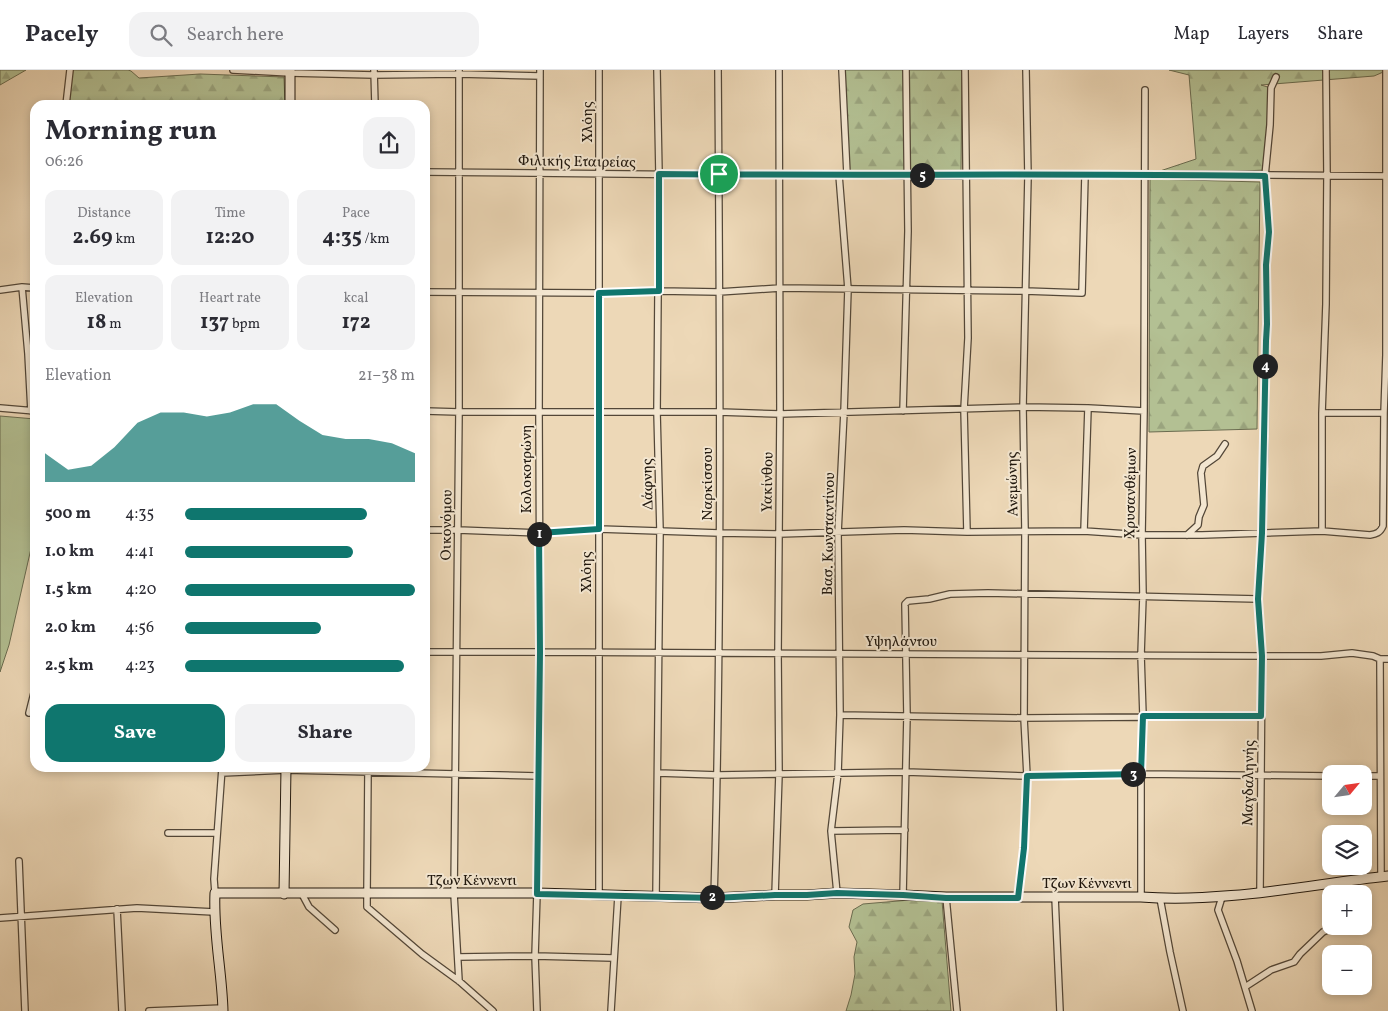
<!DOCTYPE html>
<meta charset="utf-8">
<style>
body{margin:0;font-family:Vollkorn,serif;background:#f2f2f3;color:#2b2b33;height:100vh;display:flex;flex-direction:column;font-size:19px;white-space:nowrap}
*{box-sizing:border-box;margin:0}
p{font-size:16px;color:#7c7c81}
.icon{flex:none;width:28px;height:28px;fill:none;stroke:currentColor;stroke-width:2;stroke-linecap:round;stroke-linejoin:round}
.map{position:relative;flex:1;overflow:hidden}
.drawer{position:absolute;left:30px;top:30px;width:400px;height:672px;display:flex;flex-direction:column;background:#fff;border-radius:15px;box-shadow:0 2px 8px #0003}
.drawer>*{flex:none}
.needle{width:32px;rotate:61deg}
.controls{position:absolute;left:1322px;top:695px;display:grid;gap:10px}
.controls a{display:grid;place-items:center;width:50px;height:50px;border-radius:10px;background:#fff;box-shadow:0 2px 8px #0003;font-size:25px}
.pin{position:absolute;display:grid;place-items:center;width:42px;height:42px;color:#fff;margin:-21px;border:2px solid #fff;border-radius:50%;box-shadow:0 1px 5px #0007}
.km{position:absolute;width:25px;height:25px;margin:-12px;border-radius:50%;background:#222;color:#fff;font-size:14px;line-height:25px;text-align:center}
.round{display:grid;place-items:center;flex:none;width:52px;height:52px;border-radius:15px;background:#f2f2f3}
.head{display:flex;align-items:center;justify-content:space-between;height:85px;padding:0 15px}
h1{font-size:28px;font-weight:700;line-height:38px}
.figures{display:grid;grid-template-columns:repeat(3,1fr);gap:8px;height:85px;padding:5px 15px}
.figures div{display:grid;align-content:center;border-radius:12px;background:#f2f2f3;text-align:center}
.figures b{font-size:21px;font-weight:700}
.figures small{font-size:14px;font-weight:400}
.figures p{font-size:14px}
.chart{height:140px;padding:10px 15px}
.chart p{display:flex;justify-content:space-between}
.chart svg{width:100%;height:90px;margin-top:5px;fill:#0f766e;opacity:.7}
.button{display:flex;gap:10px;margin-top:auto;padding:10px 15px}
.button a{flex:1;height:58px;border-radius:15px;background:#0f766e;color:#fff;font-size:20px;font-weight:700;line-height:58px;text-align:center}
.button a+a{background:#f2f2f3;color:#2b2b33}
ul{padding:0 15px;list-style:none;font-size:16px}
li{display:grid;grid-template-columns:80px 60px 1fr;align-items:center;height:38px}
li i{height:12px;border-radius:6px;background:#0f766e}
header{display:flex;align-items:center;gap:30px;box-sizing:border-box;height:70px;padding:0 25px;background:#fff;border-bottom:1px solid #e1e1e2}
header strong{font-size:24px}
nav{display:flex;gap:28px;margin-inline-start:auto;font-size:18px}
.search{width:350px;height:45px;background:#f2f2f3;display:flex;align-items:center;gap:12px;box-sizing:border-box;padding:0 18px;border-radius:15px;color:#7c7c81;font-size:19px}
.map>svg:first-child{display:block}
.forest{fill:url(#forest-firs);stroke:#6a6c50}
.park{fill:#b3c093;stroke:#6a6c50}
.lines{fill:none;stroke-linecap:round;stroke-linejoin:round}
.street-casing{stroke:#534738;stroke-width:8}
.secondary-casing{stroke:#20170d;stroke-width:11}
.street{stroke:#f3e6d0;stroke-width:5.5}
.secondary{stroke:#f3e6d0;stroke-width:9}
.route-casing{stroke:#fff;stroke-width:10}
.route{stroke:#0f766e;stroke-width:6}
.labels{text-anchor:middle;stroke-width:4;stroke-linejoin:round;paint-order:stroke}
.street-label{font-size:15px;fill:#20170d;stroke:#f3e6d0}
</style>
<header>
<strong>Pacely</strong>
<div class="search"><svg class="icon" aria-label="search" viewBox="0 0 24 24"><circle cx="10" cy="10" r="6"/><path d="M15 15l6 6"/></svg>Search here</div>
<nav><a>Map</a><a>Layers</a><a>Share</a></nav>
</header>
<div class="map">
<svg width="1388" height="941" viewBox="0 0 1388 941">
<defs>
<pattern id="forest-firs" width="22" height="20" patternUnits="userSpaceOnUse" patternTransform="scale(1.25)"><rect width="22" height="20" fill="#b3c093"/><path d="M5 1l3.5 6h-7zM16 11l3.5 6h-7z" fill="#9aa47e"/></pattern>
</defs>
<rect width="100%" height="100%" fill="#edd8b7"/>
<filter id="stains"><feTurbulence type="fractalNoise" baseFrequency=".004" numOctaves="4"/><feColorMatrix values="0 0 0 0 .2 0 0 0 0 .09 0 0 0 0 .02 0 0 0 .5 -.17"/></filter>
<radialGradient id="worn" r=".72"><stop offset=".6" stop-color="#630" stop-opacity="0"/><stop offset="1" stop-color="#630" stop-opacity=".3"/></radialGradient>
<path class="forest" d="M0 0H26L0 15Z
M72 0H128L131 1 139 8 200 4 284 7 285 35H68Z
M844 0H962L961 101 896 105 849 101Z
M1169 0H1388L1374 6 1261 15 1271 18 1266 100 1148 105 1196 89 1189 5Z
M1150 109 1260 112 1257 359 1149 362Z
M922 829 942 831 951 941H846L851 925 855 904 854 887 857 872 849 857 853 840 863 834Z"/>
<path class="park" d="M0 346 35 349V461L9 575 0 602Z"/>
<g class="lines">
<g class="street-casing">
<path id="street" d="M233 0 290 3 374 5 459 4 540 6
M374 0 375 35
M842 0 847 104
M965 0 968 268 964 339 967 462
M66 35 70 0
M425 102 719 105 847 104 908 106 1144 104 1388 106
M22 217 28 284 31 341
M0 220 22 217 35 218
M425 222 599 223 659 221 719 222 780 218 1025 221 1082 223 1085 105
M0 338 35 341
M425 341 459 342H719L780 344 1023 337 1088 338 1144 341
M903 341 908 161 906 0
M1322 343H1384
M425 460H458L539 463 599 459 719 463 779 464 904 460 967 462 1084 461 1142 465H1202L1322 461 1370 465C1376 464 1380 463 1383 456L1384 343 1386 285V0
M1084 461 1088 338
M1322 461V343L1326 234 1327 106 1326 0
M1187 465 1198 455 1199 447 1204 435 1201 403 1203 396 1217 386 1225 374
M425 582H540L1262 586H1321L1352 583 1373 586 1380 589H1388
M1380 589 1381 807
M29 643 35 619
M840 645 1024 648 1261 646
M368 700 367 823V837L422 884 459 911 493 941
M222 703 286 700 538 706
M658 703 718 705 906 702 1027 706 1141 704 1331 706
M1364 706H1380
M831 761 905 760
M168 763H217
M19 791 25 941
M1260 822 1262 586 1258 529 1262 463 1265 367 1266 271 1267 254 1266 236V195L1269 162 1265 106 1270 55 1271 18 1276 7
M215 823 214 809 222 698
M837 823 831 761 838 703 840 645 838 463 844 342 848 219 839 105
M302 824 309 837 335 860
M599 825V0
M775 825 779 704 778 583 780 344 779 0
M903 825 907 646 905 534 908 531 929 529 950 524 988 523 1258 529
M656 827 660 461 657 342 659 104 657 0
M946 827 957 941
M1018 827 1024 778 1027 706 1024 648 1025 461 1023 337 1028 106 1026 0
M1055 827 1060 941
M1141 827V704L1143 646 1141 585 1143 526 1142 465 1144 341 1145 20
M1222 827 1218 840 1237 891 1252 941
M714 828C722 552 720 276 718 0
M1160 828 1170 882 1183 941
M117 839 122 941
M0 848 137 838 214 842
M458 887 535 886 613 888
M459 911 454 824 459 342V0
M1245 917 1271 900 1294 892 1300 884 1323 862 1336 856
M149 941 223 938
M537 941 535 886 537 823 540 582 539 342 540 0
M611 941 618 826"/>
</g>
<g class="secondary-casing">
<path id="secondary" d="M290 35V0
M284 824 286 698
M223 941C222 902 213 862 215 823H537L714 828 775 825H807L837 823 903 825 946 827H1141C1224 833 1306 815 1388 806"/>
</g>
<use href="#street" class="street"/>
<use href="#secondary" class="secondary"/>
</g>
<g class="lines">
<g class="route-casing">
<path id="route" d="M659 104C861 106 1063 103 1265 106L1269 162 1266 195 1267 254 1266 271 1262 463 1258 529 1262 586 1261 646H1143L1141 704 1027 706 1024 778 1018 828H946L903 825 837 823 807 825H775L714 828 537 824 540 582 539 463 599 459V223L659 221Z"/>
</g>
<use href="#route" class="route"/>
</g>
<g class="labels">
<g class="street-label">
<text transform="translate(587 52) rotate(-90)" y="5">Χλόης</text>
<text transform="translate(577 91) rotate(1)" y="5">Φιλικής Εταιρείας</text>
<text transform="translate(526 399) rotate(-90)" y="5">Κολοκοτρώνη</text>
<text transform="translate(767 412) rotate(-89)" y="5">Υακίνθου</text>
<text transform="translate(647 414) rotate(-91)" y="5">Δάφνης</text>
<text transform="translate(707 414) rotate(-90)" y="5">Ναρκίσσου</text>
<text transform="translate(1012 414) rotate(-91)" y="5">Ανεμώνης</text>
<text transform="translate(1130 423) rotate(-89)" y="5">Χρυσανθέμων</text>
<text transform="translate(446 455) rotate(-89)" y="5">Οικονόμου</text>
<text transform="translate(828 464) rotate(-89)" y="5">Βασ. Κωνσταντίνου</text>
<text transform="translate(586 502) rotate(-90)" y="5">Χλόης</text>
<text x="901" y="576">Υψηλάντου</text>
<text transform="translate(1248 713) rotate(-89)" y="5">Μαγδαληνής</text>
<text x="472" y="815">Τζων Κέννεντι</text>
<text x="1087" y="818">Τζων Κέννεντι</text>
</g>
</g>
<rect width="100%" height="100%" filter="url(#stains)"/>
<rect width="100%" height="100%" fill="url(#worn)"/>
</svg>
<div class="controls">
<a><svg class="needle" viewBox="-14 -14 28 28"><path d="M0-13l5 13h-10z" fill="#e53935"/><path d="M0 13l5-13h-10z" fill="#7c7c81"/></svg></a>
<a><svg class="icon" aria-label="layers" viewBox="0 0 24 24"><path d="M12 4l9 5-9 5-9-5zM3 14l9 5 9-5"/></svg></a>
<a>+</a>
<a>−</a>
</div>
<div class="pin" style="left:719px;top:104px;background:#1e9e55"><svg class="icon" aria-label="arrive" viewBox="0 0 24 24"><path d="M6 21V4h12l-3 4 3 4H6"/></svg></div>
<b class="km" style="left:539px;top:464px">1</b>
<b class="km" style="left:712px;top:827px">2</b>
<b class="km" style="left:1133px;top:704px">3</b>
<b class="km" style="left:1265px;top:296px">4</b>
<b class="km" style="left:922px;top:105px">5</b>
<section class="drawer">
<div class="head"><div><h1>Morning run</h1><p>06:26</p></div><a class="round"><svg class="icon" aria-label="share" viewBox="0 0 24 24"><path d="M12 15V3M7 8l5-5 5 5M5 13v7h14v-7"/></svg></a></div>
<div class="figures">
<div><p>Distance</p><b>2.69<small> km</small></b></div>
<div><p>Time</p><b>12:20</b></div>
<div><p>Pace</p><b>4:35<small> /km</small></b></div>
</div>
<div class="figures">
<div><p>Elevation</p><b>18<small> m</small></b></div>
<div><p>Heart rate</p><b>137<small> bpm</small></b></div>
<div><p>kcal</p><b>172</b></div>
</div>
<div class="chart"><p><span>Elevation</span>21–38 m</p>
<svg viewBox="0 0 160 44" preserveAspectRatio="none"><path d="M0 44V30L10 38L20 36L30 27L40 15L50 10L60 10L70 12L80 10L90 6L100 6L110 14L120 21L130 23L140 23L150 25L160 30V44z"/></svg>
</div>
<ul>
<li><b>500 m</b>4:35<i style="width:79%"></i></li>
<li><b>1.0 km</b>4:41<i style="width:73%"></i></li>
<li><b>1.5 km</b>4:20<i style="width:100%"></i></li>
<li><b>2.0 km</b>4:56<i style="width:59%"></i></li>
<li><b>2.5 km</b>4:23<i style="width:95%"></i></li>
</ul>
<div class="button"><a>Save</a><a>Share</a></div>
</section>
</div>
